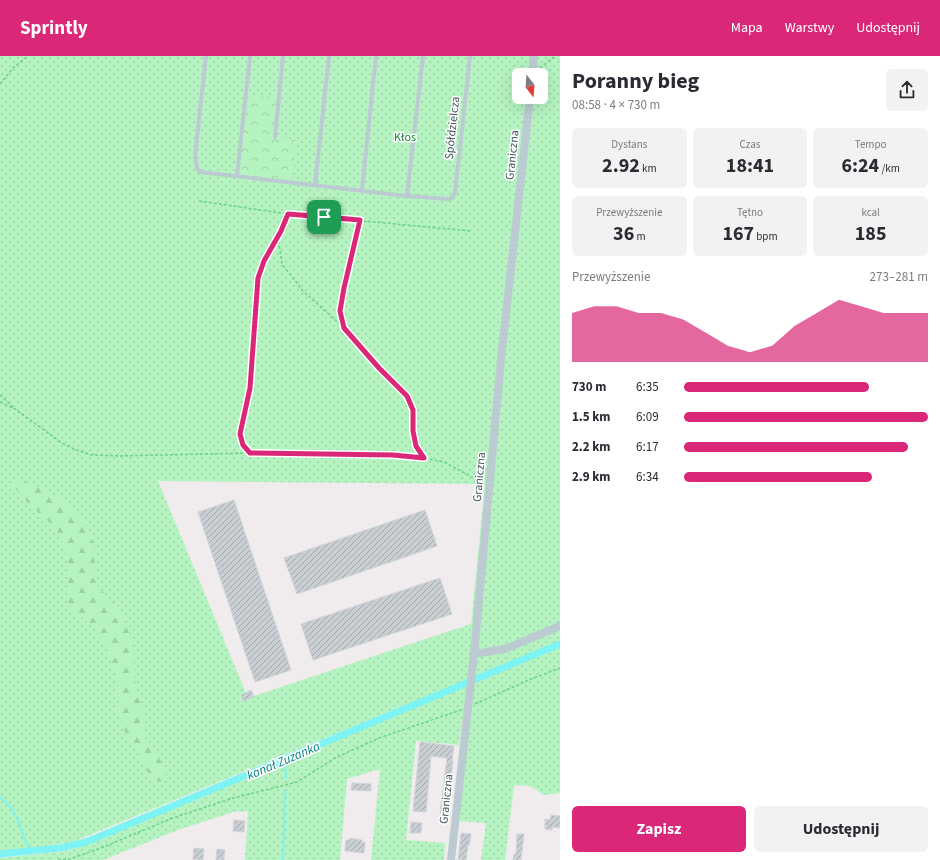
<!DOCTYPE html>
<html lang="pl">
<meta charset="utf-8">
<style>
body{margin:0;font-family:"Source Sans 3",sans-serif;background:#f2f2f3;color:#2b2b33;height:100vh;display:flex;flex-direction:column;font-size:15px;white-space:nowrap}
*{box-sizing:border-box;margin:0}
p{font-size:13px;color:#7c7c81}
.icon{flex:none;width:22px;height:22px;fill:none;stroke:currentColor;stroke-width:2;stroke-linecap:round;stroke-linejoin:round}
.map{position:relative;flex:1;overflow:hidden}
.sheet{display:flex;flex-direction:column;background:#fff;width:380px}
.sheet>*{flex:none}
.needle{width:26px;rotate:163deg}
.controls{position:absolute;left:512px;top:12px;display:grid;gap:8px}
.controls a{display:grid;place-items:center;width:36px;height:36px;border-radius:6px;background:#fff;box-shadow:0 4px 16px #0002;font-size:20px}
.pin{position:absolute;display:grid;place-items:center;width:34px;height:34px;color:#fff;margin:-17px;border-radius:8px;box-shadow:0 2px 6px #0006}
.round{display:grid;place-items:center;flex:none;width:42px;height:42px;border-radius:6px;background:#f2f2f3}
.head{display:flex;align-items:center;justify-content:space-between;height:68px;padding:0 12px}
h1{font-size:22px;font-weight:700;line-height:30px}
.stats{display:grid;grid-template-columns:repeat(3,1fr);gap:6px;height:68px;padding:4px 12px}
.stats div{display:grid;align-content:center;border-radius:6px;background:#f2f2f3;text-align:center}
.stats b{font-size:20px;font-weight:700}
.stats small{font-size:11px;font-weight:400}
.stats p{font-size:11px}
.chart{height:112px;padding:8px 12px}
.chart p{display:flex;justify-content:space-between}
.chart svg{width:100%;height:72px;margin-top:4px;fill:#db2777;opacity:.7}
.action{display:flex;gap:8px;margin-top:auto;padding:8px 12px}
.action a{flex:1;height:46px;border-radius:6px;background:#db2777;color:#fff;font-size:16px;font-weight:700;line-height:46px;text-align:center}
.action a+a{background:#f2f2f3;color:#2b2b33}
ul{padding:0 12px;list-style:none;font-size:13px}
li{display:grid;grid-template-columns:64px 48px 1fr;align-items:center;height:30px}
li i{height:10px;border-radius:5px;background:#db2777}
header{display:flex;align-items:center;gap:24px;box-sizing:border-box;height:56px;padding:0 20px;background:#db2777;color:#fff}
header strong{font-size:19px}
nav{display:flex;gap:22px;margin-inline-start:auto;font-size:14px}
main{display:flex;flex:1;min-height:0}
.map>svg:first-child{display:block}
.grass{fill:url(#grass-dots);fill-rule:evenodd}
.forest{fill:url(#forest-firs)}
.park{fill:url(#park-crowns)}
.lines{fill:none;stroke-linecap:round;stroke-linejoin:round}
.stream{stroke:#7ef3f4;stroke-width:2}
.canal{stroke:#7ef3f4;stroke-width:7}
.building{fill:url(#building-hatch);stroke:#d0d4d9}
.path{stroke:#6ad38b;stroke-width:1.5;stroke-dasharray:3 2;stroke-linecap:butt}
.service{stroke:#bbcbd1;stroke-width:4}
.minor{stroke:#bbcbd1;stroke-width:8}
.route-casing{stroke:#fff;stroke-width:8}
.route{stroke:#db2777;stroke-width:5}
.labels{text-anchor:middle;stroke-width:3;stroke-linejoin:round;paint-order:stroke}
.street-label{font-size:12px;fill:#43555c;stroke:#fff}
.park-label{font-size:12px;fill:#0e8331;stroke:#fff}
.water-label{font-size:13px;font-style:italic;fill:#058082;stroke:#fff}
</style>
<header>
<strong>Sprintly</strong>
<nav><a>Mapa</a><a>Warstwy</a><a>Udostępnij</a></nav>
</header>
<main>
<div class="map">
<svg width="560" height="804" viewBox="0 0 560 804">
<defs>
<pattern id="grass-dots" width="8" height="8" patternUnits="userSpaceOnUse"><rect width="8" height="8" fill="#b5f3c1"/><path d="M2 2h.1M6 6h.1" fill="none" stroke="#9dd2a8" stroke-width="1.8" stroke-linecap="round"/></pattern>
<pattern id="forest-firs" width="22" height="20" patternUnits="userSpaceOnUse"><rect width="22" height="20" fill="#b5f3c1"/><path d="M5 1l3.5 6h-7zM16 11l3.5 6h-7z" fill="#9dd2a8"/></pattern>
<pattern id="park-crowns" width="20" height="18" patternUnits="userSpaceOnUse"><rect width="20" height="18" fill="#b5f3c1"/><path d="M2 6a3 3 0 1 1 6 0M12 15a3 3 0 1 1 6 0" fill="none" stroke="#9dd2a8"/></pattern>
<pattern id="building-hatch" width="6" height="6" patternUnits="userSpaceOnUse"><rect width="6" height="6" fill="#c8ced2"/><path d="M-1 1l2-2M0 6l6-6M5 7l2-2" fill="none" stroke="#a4aaae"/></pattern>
</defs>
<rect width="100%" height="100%" fill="#f0eced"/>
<path class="grass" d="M0 0H560V737L544 739 530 730 514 729 505 804H481L486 767 458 765 471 655 463 658 459 689 416 685 406 784 445 787 444 804H371L380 713 347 723 340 804H245L248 755 233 756 178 774 103 804H0V802L59 796 73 793 93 786 453 634 454 629 75 785 56 789 0 795ZM519 19H541V41H519ZM158 425 485 428 471 568 248 642Z"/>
<path class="forest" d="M22 424 66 444 80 459 91 479 94 490 95 523 99 532 118 551 132 582 134 597V619L136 630 146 664 144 677 148 688 157 699 167 715 161 726 151 723 139 698 129 687 117 653 118 625 104 586 94 572 72 554 68 545V504L59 478 52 469 29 448 13 430 12 425Z"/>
<path class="park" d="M246 40 279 41 275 81 297 84 292 126 237 120Z"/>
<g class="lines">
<path class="stream" d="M284 703 286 722
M0 741C21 756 18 775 31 795
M283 804 285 735"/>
<path class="canal" d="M0 798 60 792 86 786 560 588"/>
</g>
<path class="building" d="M234 444 291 614 255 626 198 456Z
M425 454 437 490 297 538 284 502Z
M440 522 452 558 313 604 301 568Z
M251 634 254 641 243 645 241 639Z
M420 686 454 690 452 705H453L447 758 440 757 447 702 431 700 426 756 413 755Z
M352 727 371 728V735L351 734Z
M551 759 560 760V772L552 771V774L545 773V763L550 764Z
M234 764 245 765 244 776 233 775Z
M411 766 422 767 421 777H410Z
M461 777 471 778 469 790 468 789 466 804H458Z
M517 778H524L521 804H513L514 798H516Z
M350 782 362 784V786H365L364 797 345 795 346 784H350Z
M194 792 204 793 203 804 193 803Z
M217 793 225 794 224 804H216Z"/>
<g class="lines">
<path class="path" d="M540 12 555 0
M0 28 14 11 28 0
M199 145 288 158 471 175
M278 180 282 208 303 235 344 272 379 312 407 340 413 354V375L416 390 424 402
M344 272 341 255 343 231 360 165
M0 339 14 352
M0 346 15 353 62 387 76 394 92 399 119 400 250 397 393 399 424 402 444 406 474 422 482 424
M250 397 243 389 239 378 250 331 258 222 264 205 281 175 287 158
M475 648 531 623 560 612
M58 804 70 803 106 790 170 763 230 743 297 726 335 702 379 682 461 654"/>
<path class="service" d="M206 0 195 100 197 112 200 116 407 140 449 143 452 142 455 137 470 0
M275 81 283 0
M237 120 250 0
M315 129 329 0
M362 134 376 0
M407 140 423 0"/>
<path class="minor" d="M532 19 534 0
M474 598 505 593 560 570
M451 804 474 598 501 303 530 41"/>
</g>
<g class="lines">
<g class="route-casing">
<path id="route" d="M288 158 360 164 344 232 340 255 344 272 379 312 407 340 413 354V375L416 390 424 402 393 399 250 397 243 389 240 378 250 332 258 222 264 205 281 175Z"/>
</g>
<use href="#route" class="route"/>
</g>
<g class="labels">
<g class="street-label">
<text transform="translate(452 72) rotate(-84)" y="4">Spółdzielcza</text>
<text transform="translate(512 99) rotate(-84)" y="4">Graniczna</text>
<text transform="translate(479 421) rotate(-85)" y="4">Graniczna</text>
<text transform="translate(446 743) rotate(-84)" y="4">Graniczna</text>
</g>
<g class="park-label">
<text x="405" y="85">Kłos</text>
</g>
<g class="water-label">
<text transform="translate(283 704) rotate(-23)" y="5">kanał Zuzanka</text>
</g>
</g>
</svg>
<div class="controls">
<a><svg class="needle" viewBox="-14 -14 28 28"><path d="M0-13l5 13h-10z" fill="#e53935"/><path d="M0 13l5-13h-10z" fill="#7c7c81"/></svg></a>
</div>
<div class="pin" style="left:324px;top:161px;background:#1e9e55"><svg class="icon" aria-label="arrive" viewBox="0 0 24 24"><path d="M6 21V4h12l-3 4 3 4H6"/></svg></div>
</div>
<section class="sheet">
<div class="head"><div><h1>Poranny bieg</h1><p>08:58 · 4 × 730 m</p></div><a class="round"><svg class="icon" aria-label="share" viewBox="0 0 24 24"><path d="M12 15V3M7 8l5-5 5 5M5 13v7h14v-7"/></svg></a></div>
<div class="stats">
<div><p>Dystans</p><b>2.92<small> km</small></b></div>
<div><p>Czas</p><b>18:41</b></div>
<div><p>Tempo</p><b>6:24<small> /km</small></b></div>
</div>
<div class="stats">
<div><p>Przewyższenie</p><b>36<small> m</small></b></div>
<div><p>Tętno</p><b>167<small> bpm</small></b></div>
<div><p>kcal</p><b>185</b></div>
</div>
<div class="chart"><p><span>Przewyższenie</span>273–281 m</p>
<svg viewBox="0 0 160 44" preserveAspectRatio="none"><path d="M0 44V14L10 10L20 10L30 14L40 14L50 18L60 26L70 34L80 38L90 34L100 22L110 14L120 6L130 10L140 14L150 14L160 14V44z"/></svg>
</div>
<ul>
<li><b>730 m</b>6:35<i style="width:76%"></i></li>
<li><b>1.5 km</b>6:09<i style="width:100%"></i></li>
<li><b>2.2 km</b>6:17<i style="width:92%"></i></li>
<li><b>2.9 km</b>6:34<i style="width:77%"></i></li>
</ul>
<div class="action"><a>Zapisz</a><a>Udostępnij</a></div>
</section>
</main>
